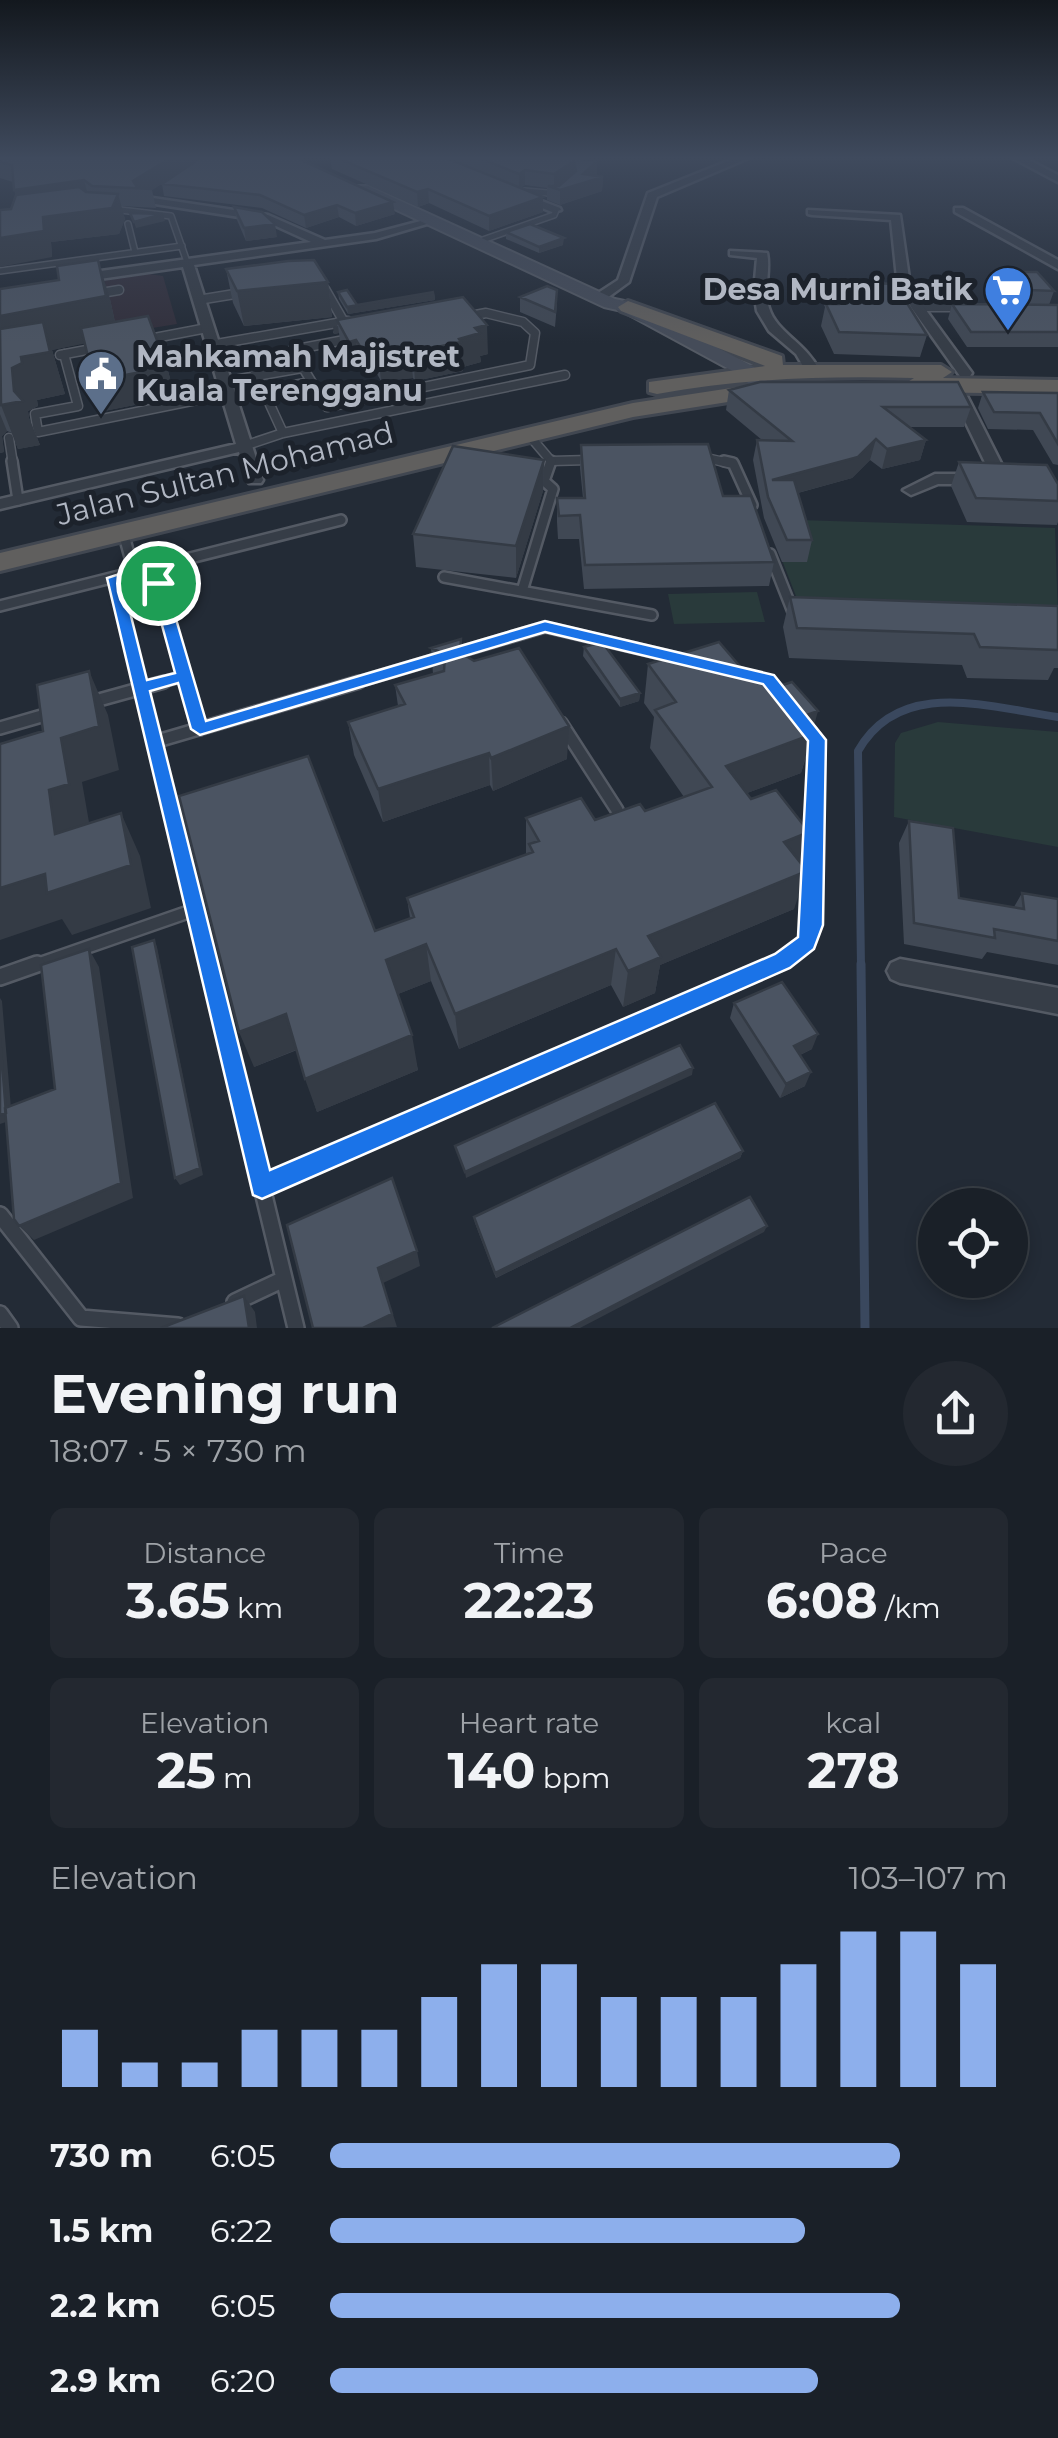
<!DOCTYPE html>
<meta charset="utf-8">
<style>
body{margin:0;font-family:Montserrat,sans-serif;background:#232830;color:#f1f3f6;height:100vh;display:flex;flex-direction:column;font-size:38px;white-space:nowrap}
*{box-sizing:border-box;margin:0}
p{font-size:32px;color:#9fa3a8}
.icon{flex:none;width:55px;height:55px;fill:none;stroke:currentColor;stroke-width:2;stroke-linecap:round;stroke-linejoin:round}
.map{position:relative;height:1328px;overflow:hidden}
.drawer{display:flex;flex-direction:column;background:#1a2028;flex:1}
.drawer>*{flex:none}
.buttons{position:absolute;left:918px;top:1188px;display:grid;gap:20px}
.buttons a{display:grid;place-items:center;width:110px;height:110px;border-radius:50%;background:#1a2028;box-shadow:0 5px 15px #0003,0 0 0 2px #383e45;font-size:50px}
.pin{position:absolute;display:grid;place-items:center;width:85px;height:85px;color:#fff;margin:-42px;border:5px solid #fff;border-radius:50%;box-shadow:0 2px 10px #0007}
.round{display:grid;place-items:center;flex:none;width:105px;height:105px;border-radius:52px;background:#232830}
.headline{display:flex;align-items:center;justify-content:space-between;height:170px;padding:0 50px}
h1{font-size:55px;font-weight:700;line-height:75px}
.figures{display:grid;grid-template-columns:repeat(3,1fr);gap:15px;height:170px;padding:10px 50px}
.figures div{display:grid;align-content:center;border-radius:15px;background:#232830;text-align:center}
.figures b{font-size:50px;font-weight:700}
.figures small{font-size:28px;font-weight:400}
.figures p{font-size:28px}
.chart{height:280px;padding:20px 50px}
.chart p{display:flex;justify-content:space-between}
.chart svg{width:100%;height:180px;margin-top:10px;stroke:#8dafec;stroke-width:6}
ul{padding:0 50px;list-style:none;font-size:32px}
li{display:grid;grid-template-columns:160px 120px 1fr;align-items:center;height:75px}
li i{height:25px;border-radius:12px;background:#8dafec}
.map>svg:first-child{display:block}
.medical{fill:#32303c}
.green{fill:#293a3b}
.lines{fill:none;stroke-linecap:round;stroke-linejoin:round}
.stream-far1{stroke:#3a485e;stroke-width:8}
.stream{stroke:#3a485e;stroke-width:9}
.service-far4-casing{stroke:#545a64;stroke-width:8}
.service-far3-casing{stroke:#545a64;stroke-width:11}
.service-far2-casing{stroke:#545a64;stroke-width:14}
.service-far1-casing{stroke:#545a64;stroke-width:16}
.service-casing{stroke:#545a64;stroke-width:20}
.minor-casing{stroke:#545a64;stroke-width:5}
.secondary-casing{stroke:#545a64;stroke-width:4}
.trunk-casing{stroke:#414751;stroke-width:6}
.service-far4{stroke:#363d47;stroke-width:5}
.service-far3{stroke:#363d47;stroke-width:8}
.service-far2{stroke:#363d47;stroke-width:9}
.service-far1{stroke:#363d47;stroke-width:11}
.service{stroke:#363d47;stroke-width:15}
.minor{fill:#363d47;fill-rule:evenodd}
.secondary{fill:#454c59;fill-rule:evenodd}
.trunk{fill:#605f5e;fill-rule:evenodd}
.wall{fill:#404854}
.shaded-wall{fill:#343b45}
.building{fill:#4b5462;stroke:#343b45;stroke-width:2.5}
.route{fill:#1a73e8;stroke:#fff;stroke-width:2.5;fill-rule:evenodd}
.labels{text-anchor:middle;stroke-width:10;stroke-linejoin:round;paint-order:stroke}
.far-poi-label{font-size:30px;font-weight:bold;fill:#b1b7c3;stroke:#1c222b;text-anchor:end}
.far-street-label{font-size:30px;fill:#b1b7c3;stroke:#1c222b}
</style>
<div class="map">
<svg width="1058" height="1328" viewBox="0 0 1058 1328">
<rect width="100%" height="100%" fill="#232b36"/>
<path class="medical" d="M149 274 163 276 177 324 0 353V296Z"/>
<path class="green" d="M766 519 1055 528 1058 618 801 609Z
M757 592 765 622 674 624 668 594Z
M938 722 1058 732V847L894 817 895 743 901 733Z"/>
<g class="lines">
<path class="stream-far1" d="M861 967 858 751C900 677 988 707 1058 717"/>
<path class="stream" d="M861 964 865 1328"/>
<g class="service-far4-casing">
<path id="service-far4" d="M525 191 558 194
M112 209 171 216 187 262
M128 224 135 252
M477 242 554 215 556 210
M0 271 182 246
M107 292 119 290"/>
</g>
<g class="service-far3-casing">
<path id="service-far3" d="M325 289 344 322
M95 294 119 290
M198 300 241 293
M917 307H961
M486 313 523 322 535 333 530 365 327 407 292 350Z
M144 340 207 328
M211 345 348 321
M64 354 78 406 35 414 38 432 226 394
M60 355 97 348
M249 359 283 433
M223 382 302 368
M228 398 310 382
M528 434 551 461
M9 438 13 464
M241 447 283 433 565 375
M702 457 733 464
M551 461 590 460"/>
</g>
<g class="service-far2-casing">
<path id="service-far2" d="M12 461 18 500
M724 461 733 463 752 505
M123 532 134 572
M770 554 793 612
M153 568 187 684
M444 577 652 615
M114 578 140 684
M522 591 553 489 544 481 551 461
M0 606 341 520
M738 672 772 684
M155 684 184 676
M351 684 545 627 682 659"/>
</g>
<g class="service-far1-casing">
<path id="service-far1" d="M139 682 208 967
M186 682 200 729
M770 682 782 696
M88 703 164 682
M561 723 617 810
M0 728 52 713
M154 742 359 682
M30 967 194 910
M770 967 806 942 812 925 817 740 805 725"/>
</g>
<g class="service-casing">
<path id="service" d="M208 964 296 1328
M0 977 37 964
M262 1187 776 964
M0 1215 81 1318 178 1326
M235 1302 284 1279
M0 1314 10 1328"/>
</g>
<g class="minor-casing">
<path id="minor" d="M738 157H751L657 197 629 282 603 301H595V295L618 280 648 193Z
M1011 157H1023L1058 175V182Z
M521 193 560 208 561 210 552 212 517 198V194Z
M146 197 268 215 325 240 375 233 432 218 437 221 376 239 194 265 263 480 261 483H249L239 452 0 509V499L236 444 183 267 79 282 73 278 79 274 311 242 265 221 142 202 141 200Z
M955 208H963L1058 260V269L955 212Z
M808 210 900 215 909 278 923 306 972 373 970 376H960L911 307 897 278 891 220 812 215 808 214Z
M730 251 767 253C771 270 763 290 769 308 776 332 806 343 819 370L817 373H807L796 354 769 331 757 311 754 291 757 258 730 255Z
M958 388 965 392 1009 479 1007 482 1001 484 993 479 951 392Z
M935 474H981L989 479 981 484H938L911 495 903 490Z
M900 959 1058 988V1014L900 983 891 979 887 971 891 963Z"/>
</g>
<g class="secondary-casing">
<path id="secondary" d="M358 186H368L615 299 634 303 754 367 769 383 752 387 740 375 622 311 604 307 358 192Z"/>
</g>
<g class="trunk-casing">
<path id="trunk" d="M628 301 782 356 783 365H941L952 372 943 378 1058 380V394L915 392 903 385 914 378C827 376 742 378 657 394L649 392V382L765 366 621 311 618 307Z
M771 382 779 384V394L633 417 0 571V553L633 403Z"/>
</g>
<use href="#service-far4" class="service-far4"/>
<use href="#service-far3" class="service-far3"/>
<use href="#service-far2" class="service-far2"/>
<use href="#service-far1" class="service-far1"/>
<use href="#service" class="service"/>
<use href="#minor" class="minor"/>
<use href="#secondary" class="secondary"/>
<use href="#trunk" class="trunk"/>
</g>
<path class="wall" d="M0 157H295L395 214 356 226 339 217 306 228 262 208 164 196 162 184 170 178 152 190 156 208 121 206 125 219 119 234 51 242 52 257 11 209 16 196 13 182 0 178Z
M330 157H566L597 175 596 176 603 177 602 191 560 205 547 200V188L525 185 520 188 543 197V212L489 231 429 203 418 207 332 169Z
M234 207 277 237 246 241 237 220Z
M506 232 563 245 539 253 506 239Z
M226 269 328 282 332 317 244 326 233 303Z
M993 272 1054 291 1049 305H1058V347H967L948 319 952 304 1046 305 1002 303 989 286Z
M827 281 927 335 920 357 834 354 821 326 825 307 823 303Z
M0 289 110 299 115 322 167 367 175 397 104 411 84 343 52 350 65 394 37 400 38 406 28 411 29 418 40 445 18 449 12 433 7 431 2 436 4 452 0 453Z
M338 292 357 305 434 292 435 300 348 314 339 299Z
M520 297 557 304 555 327 520 312Z
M337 320 488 354 480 356 481 362 463 367V371L415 381 413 378 381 381 377 374 364 377 360 370 353 371 341 348 339 333 334 334 333 332 338 324Z
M729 390 971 407 964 427H910L926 440 920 460 882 469 870 460 852 478 798 493 812 540 807 562H782L764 518 753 460 757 440H762L726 410Z
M983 392 1058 393V465L1053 464 1033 430 988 429 978 408Z
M581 445 723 496 774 562 769 586 584 589 579 539H558L557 522V498H583L580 468Z
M544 460 543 491 516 578 416 567 413 534Z
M959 462 1058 484V522L1057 525 967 522 951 486Z
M790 597 1058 606V668H1054L1048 680 967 678 962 665 789 658 783 627Z
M461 639 462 653 567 759 493 791 490 785 383 822 354 755 348 722 398 706 395 685 433 674 431 648Z
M584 647 640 693 639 701 620 707 583 656Z
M648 664 750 678 813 734 801 773 747 793 751 799 809 832 800 862 794 909 660 965 655 993 623 1007 611 985 459 1049 431 981 398 994 418 1070 317 1112 297 1050 254 1067 375 931 410 918 407 898 526 855V818L595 820 645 811 684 797 650 748 654 717 644 703Z
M909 821 959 898 1014 907 1022 893 1058 899V965L987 952 982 959 904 944 899 843Z
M734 1003 812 1049 800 1055 805 1086 780 1098 730 1018Z
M743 1151 740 1158 496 1278 475 1223 474 1217Z"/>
<path class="shaded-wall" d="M172 157H204L152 190 135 188 133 181Z
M574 161V175L554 188V174Z
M597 161V175L591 180 603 177 602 191 560 205V190L583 174Z
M525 170V185L519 188V174Z
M84 180 89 199 20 209 14 190Z
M428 189 429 203 418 207 417 192Z
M118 194 125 219 119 234 51 242 52 257 0 267V238L43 217Z
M543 197V212L489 231V216Z
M393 202 395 214 356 226 355 213Z
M337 205 339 217 306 228 304 215Z
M163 214 165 221 136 228 134 222Z
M275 224 277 237 246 241 244 228Z
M564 238 563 245 539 253V247Z
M98 260 110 299 118 337 52 350 65 394 37 400 38 406 28 411 29 418 40 445 18 449 1 405 0 316Z
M328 282 332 317 244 326 237 291Z
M434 292 435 300 348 314 347 307Z
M487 325 488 354 480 356 481 362 463 367V371L415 381 413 352 475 328Z
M338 326 339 333 334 334 333 327Z
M356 340 360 370 353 371 349 342Z
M373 345 377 374 364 377 361 348Z
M410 348 413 378 381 381 378 352Z
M167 367 175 397 104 411 94 381Z
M0 414 7 431 2 436 4 452 0 453Z
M876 439 870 460 852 478 768 501 772 480Z
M926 440 920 460 882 469 887 449Z
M544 460 543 491 516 578V546Z
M89 671 108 715 119 770 82 782 90 828 55 834 49 790 61 738Z
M640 693 639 701 620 707V699Z
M818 711 801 773 718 804 726 766 798 718Z
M569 726 567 759 493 791 491 758Z
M489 753 490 785 383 822 378 789Z
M121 813 140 856 151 908 72 935 62 919 0 940V888Z
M809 832 797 870 784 842Z
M807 871 794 909 660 965 655 993 623 1007 628 971 648 936Z
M154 940 157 947 203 1175 180 1185 175 1178Z
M426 944 431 981 393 996 386 960Z
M89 949 99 967 133 1198 34 1240 19 1226 121 1183Z
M616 949 611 985 459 1049 455 1014Z
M0 998 2 1001 12 1120 0 1124Z
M286 1014 298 1049 254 1067 239 1032Z
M818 1034 812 1049 788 1061 794 1046Z
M412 1035 418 1070 317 1112 305 1079Z
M693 1068 692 1075 466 1178 465 1172Z
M811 1072 805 1086 780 1098 786 1084Z
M743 1151 740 1158 496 1278 495 1273Z
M767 1226 764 1232 580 1328H570Z
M417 1251 420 1266 383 1283 397 1327 363 1328 378 1268Z
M244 1296 255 1312 257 1328H249Z"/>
<path class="building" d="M0 157H172L133 181 137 187 152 189 92 186 84 180 14 190 12 165 0 162Z
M202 157H295L393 202 355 213 337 205 304 215 260 195 162 184Z
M335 157H444L543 197 489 216 428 189 417 192Z
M477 157H566L597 161 583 174 603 177 560 190 548 186H559L576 171 574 161 554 174 525 170 519 174Z
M79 187 86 192 118 194 112 208 43 217 44 231 0 238V210L11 209 16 195Z
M234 207 262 212 275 224 244 228Z
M130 213 163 214 134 222Z
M530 224 564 238 539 247 506 232Z
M98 260 106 296 0 316V289L59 280 57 266Z
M314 260 328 282 237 291 226 269 288 261Z
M993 272H1037L1054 291 1006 289Z
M827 281 895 284 927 335 839 332 826 304H838Z
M547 286 557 290 555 312 520 297Z
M347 290 357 305 434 292 347 307 338 292Z
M463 297 487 325 475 328 480 333 459 339 461 342 413 352 410 348 378 352 373 345 361 348 356 340 349 342 337 320Z
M952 304 1058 305V332H971Z
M148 316 167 367 94 381 81 328Z
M43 322 50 352 21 357 22 363 12 368 14 391 23 401 1 405 0 329Z
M760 382H958L971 407H883L926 440 887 449 876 439 858 457 772 480H794L812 540H787L768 497 757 440 792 441 729 390Z
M983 392 1058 393V444L1040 413 994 412Z
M708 444 723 496H751L774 562 585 565 580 515 559 516 557 498H585L581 445Z
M453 446 544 460 516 546 413 534Z
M959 462 1047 465 1058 484V501L976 498Z
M790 597 1058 606V650L980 647 974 634 797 628Z
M461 639 460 652 474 661 519 648 569 726 491 758 489 753 378 789 348 722 405 704 395 685 444 671 445 654 431 648Z
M602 642 640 693 620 699 584 647Z
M719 642 750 678 760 674 773 688 792 682 818 711 798 718 813 734 726 766 751 799 776 790 809 832 784 842 807 871 648 936 661 957 628 971 616 949 455 1014 426 944 386 960 412 1035 305 1079 286 1014 239 1032 179 796 308 756 375 931 414 917 407 898 533 852 529 844 539 841 526 818 581 798 595 820 640 804 645 811 712 787 655 710 676 702 648 664Z
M89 671 99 726 61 738 69 784 49 790 55 834 121 813 131 865 47 893 45 874 0 888V744L43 731 37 685Z
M909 821 953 828 959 898 1024 909 1022 893 1058 899V941L994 929 995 938 914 923Z
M154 940 200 1168 175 1178 132 947Z
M89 949 121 1183 19 1226 14 1219 5 1108 55 1089 41 965Z
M782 982 818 1034 794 1046 811 1072 786 1084 734 1003Z
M0 1038 6 1113 0 1115Z
M680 1045 693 1068 465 1172 455 1146Z
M715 1103 743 1151 495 1273 474 1217Z
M392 1178 417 1251 378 1268 392 1314 363 1328H313L287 1225Z
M750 1197 767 1226 570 1328H492Z
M244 1296 249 1328H161Z"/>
<linearGradient id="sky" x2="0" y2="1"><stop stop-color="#13181e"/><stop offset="0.46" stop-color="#3f4a5d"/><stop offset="1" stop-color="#3f4a5d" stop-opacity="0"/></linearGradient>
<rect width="1058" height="343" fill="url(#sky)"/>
<path class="route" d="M153 563 161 568 206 721 545 621 774 675 826 740 823 925 814 949 790 968 271 1195 262 1199 253 1195 107 578ZM148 574 175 673 147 680 122 580ZM545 632 763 684 808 741 798 937 775 954 270 1170 150 691 178 683 191 729 200 735Z"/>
<defs>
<g id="supermarket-pin" transform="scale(2.5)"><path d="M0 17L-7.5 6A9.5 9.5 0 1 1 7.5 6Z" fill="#3f7fe0" stroke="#1c222b"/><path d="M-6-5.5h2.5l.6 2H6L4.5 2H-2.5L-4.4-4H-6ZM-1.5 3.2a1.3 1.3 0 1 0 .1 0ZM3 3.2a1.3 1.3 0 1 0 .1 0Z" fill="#fff"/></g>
<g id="civic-pin" transform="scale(2.5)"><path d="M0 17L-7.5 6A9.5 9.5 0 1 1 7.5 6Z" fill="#5c6f8a" stroke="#1c222b"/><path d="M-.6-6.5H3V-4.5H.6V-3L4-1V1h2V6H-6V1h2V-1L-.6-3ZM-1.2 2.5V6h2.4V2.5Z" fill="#fff"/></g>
</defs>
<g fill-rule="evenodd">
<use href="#supermarket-pin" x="1008" y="290"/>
<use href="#civic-pin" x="101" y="374"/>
</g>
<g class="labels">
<g class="far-poi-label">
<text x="973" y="300">Desa Murni Batik</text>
<text x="136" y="367" text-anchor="start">Mahkamah Majistret<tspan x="136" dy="34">Kuala Terengganu</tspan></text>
</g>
<g class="far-street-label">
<text transform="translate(225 474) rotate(-14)" y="10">Jalan Sultan Mohamad</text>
</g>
</g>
</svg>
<div class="buttons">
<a><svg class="icon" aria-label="locate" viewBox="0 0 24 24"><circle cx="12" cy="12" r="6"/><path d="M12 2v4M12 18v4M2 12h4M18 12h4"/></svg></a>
</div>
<div class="pin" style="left:158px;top:583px;background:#1e9e55"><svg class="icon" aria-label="arrive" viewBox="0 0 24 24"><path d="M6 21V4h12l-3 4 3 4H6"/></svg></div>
</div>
<section class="drawer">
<div class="headline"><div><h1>Evening run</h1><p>18:07 · 5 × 730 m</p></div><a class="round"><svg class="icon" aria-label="share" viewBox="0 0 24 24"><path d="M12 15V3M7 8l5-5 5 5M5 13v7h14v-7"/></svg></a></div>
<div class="figures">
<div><p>Distance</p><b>3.65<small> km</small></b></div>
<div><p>Time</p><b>22:23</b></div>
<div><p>Pace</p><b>6:08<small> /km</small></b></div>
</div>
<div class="figures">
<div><p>Elevation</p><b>25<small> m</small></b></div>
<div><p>Heart rate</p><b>140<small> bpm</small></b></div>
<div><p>kcal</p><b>278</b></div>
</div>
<div class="chart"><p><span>Elevation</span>103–107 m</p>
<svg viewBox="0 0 160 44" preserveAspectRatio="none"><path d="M5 44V30M15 44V38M25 44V38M35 44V30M45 44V30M55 44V30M65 44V22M75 44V14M85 44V14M95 44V22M105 44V22M115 44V22M125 44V14M135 44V6M145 44V6M155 44V14"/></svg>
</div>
<ul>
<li><b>730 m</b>6:05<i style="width:84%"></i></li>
<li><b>1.5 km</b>6:22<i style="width:70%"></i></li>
<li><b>2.2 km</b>6:05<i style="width:84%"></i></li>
<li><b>2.9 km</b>6:20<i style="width:72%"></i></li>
</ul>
</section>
